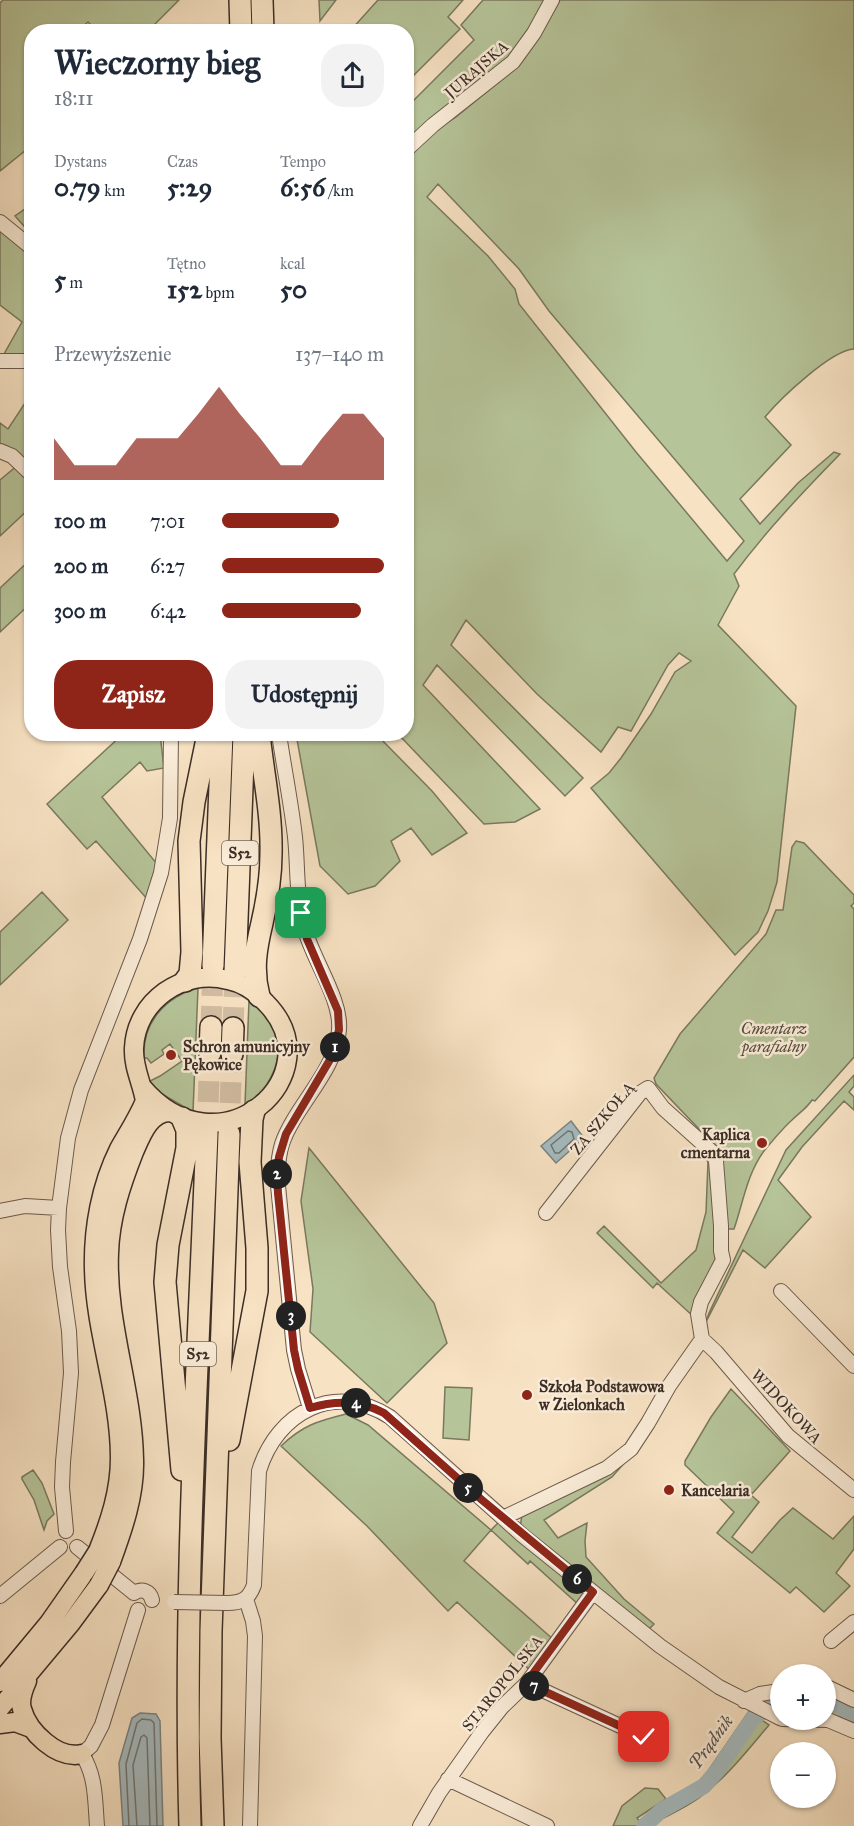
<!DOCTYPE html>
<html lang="pl">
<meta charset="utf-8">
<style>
body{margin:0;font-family:"IM FELL Great Primer",serif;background:#f2f2f3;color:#1f2937;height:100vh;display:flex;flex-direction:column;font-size:22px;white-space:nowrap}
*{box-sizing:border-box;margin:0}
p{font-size:20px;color:#747a83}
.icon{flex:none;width:33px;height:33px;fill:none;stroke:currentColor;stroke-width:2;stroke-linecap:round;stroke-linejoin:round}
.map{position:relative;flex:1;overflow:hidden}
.side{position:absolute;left:24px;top:24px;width:390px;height:717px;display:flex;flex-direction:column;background:#fff;border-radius:24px;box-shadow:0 2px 4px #0004}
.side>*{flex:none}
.tools{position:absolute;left:770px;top:1664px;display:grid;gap:12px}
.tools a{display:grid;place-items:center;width:66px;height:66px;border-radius:50%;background:#fff;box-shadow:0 2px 4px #0004;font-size:30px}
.pin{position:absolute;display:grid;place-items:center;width:51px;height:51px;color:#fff;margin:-26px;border-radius:12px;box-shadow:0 3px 9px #0006}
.km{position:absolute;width:30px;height:30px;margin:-15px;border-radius:50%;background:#222;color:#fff;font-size:16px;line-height:30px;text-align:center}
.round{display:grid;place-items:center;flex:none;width:63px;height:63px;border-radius:24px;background:#f2f2f3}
.overview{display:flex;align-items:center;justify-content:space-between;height:102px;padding:0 30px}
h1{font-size:33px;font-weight:700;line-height:45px}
.metrics{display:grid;grid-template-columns:repeat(3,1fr);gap:9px;height:102px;padding:6px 30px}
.metrics div{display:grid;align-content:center}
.metrics b{font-size:26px;font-weight:700}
.metrics small{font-size:16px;font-weight:400}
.metrics p{font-size:16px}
.chart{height:168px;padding:12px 30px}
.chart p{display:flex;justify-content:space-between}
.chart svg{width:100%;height:108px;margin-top:6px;fill:#8f2418;opacity:.7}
.cta{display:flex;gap:12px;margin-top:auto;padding:12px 30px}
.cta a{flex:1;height:69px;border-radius:24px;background:#8f2418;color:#fff;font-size:24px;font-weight:700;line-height:69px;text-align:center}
.cta a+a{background:#f2f2f3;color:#1f2937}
ul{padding:0 30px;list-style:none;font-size:20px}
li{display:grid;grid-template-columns:96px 72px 1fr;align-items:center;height:45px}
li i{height:15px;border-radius:8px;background:#8f2418}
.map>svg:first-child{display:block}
.green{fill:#b6c499;stroke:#797960;stroke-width:1.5;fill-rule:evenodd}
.water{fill:#a4babf;stroke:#7a8282;stroke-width:1.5}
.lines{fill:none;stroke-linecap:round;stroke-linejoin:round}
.shore{stroke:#707472;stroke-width:1.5}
.river{stroke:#a4babf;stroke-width:16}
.highway-tunnel{stroke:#d2bea4;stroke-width:21;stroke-dasharray:21 10;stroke-linecap:butt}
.minor-casing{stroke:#6b5b4d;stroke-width:16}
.major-casing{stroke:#3c2e26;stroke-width:21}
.highway-casing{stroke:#3c2e26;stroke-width:24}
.minor{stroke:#faecd8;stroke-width:14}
.major{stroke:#f7e2c3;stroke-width:18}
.highway{stroke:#f7e2c3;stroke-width:21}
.minor-bridge-casing{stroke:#6b5b4d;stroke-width:16;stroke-linecap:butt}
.major-bridge-casing{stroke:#3c2e26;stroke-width:21;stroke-linecap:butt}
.minor-bridge{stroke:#faecd8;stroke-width:14}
.major-bridge{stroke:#f7e2c3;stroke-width:18}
.route-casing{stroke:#fff;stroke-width:12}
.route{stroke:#8f2418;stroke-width:8}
.poi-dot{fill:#8f2418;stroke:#faecd8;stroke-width:2}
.labels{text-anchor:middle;stroke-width:5;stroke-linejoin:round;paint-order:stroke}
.shield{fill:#faecd8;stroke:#75675b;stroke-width:1.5}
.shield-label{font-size:15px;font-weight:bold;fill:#3c2e26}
.street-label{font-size:16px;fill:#3c2e26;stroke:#faecd8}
.park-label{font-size:16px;font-style:italic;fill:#544c3d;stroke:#faecd8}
.poi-label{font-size:16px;font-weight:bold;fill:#3c2e26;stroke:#faecd8;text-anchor:start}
.water-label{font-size:18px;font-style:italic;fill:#56514c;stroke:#faecd8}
</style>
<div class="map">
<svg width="854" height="1826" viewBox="0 0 854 1826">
<rect width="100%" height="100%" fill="#f7e2c3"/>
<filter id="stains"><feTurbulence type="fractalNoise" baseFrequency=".00333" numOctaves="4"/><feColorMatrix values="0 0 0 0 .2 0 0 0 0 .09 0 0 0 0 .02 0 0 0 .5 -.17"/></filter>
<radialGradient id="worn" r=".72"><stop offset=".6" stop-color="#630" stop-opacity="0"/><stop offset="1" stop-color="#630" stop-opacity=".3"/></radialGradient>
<path class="green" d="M3 0H179L148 31H97L88 22 78 31 32 32 31 146 0 171V3Z
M319 0H336L320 21Z
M378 0H463L448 17 460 29 407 82 406 32 350 31Z
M483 0H547L517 48 496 70 407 140V107L474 40 461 25Z
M560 0H854V349C831 350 780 399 765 417L791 445 740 499 760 524 798 483 834 452 840 454C802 493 766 531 734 574L739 586 718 625 796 706 777 882 768 911 758 932 735 955 591 788 609 773 621 758 651 714 675 672 691 661 679 653 668 665 631 731 618 727 601 752 537 694 466 620 451 645 583 778 565 796 437 665 423 685 540 809 515 822 484 824 398 734H406L407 157 425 137 456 117 511 72 540 35ZM438 184 519 269 549 311 744 541 727 561 636 452 519 304 515 289 488 256 427 197Z
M31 205V234L15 216Z
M0 227 28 250 31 255 30 354H4L22 322 0 305Z
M31 394V471L0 447V423L8 429Z
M18 465C34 479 31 488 31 507L0 536V480Z
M31 559V603L0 632V588Z
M123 734H160L164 768 147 771 140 762 102 797 162 870 148 900 96 841 87 849 47 804Z
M296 734H376L432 791 467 833 432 855 411 828 391 841 400 861 375 886 348 894 320 866Z
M796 841 804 843 854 895V903L851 906 854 909V1057L815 1101 812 1100C807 1108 799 1113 792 1120 782 1129 773 1140 764 1151 747 1174 743 1203 734 1229H725L723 1167 718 1149 656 1084 654 1078 680 1034 766 934 776 910H783L792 847Z
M42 892 68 920 0 985V932Z
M198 988 193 1112 155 1090 150 1081 160 1076 182 1061 170 1044 162 1050 164 1054 151 1063 147 1058H144C142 1023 165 997 198 988Z
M249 1000C253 1004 271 1020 273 1023 287 1054 272 1089 245 1105Z
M854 1075V1086L849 1092 854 1097V1110L844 1101 802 1147 778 1180 811 1217 765 1268 743 1250 706 1322 709 1313 786 1150Z
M693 1140 709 1152 718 1226 715 1264 695 1318 657 1283 653 1288 597 1233 604 1226 661 1283 696 1250 706 1212 708 1162Z
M309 1148 434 1303 447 1343 387 1403 310 1332 313 1289 301 1201Z
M445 1387 472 1388 469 1440 443 1438Z
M731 1389 790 1451 751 1495 759 1502 732 1537 752 1553 780 1520 793 1508 833 1539 854 1516V1549L836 1573 850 1586 824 1612 796 1587 790 1593 717 1533 734 1512 685 1465V1461L711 1417Z
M346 1414 368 1425 491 1530 499 1522 585 1593 579 1605 530 1561 528 1564 491 1530 464 1561 554 1640 532 1672 457 1602 448 1611 367 1526 281 1446C303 1425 318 1421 346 1414Z
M627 1460 612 1477 544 1520 558 1538 587 1523 585 1541 586 1557 624 1599 654 1624 648 1630 520 1529 522 1514Z
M33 1470 42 1483 54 1514 47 1521 44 1530 34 1500 22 1479V1477Z
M825 1692 854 1707V1725L840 1717 825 1713Z
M749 1711 769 1725C747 1751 726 1778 699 1798 685 1808 669 1815 654 1823L655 1826H613L622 1806 645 1788 658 1789 666 1799 637 1818 641 1823 654 1812 697 1787Z"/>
<path class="water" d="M571 1121 584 1138 556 1163 541 1146Z
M140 1713 156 1714 160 1721 163 1826H123L119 1763 132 1718Z"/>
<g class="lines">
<path class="shore" d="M568 1131 572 1132 574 1139 559 1153H555L551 1145Z
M129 1826 126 1764 137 1723 142 1719 151 1720 154 1723 157 1826
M137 1826 133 1765 141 1737 144 1735 147 1738 150 1826"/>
<path class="river" d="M825 1697 854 1715
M644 1826 662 1810 704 1786 717 1771 753 1718 780 1701"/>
<path class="highway-tunnel" d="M211 1027 213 966
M233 1028 235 973
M207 1133 210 1053
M229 1134 232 1054"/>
<g class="minor-casing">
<path id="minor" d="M406 150 433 125 513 62 534 33 552 0
M0 222 32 248
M0 361H32
M0 451 12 456 32 475
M279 734C284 768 291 802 295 837 298 865 296 896 303 923 310 956 342 998 339 1030 336 1071 295 1106 282 1144 279 1154 278 1164 277 1175L294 1350 298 1369 310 1408
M0 1211 25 1206 59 1208
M781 1291 854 1366
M702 1339 716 1352 788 1436 854 1490
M503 1518 607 1468 631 1449 648 1423 669 1386 702 1339 698 1314 701 1302 723 1260 721 1251V1226L716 1161 712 1152 663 1108 648 1088 640 1093 546 1213
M66 1531 62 1487 63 1462 71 1373 69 1331 60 1267 58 1230 59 1208 68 1138 81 1090 140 939 161 873 170 818 171 734
M77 1547 134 1593
M134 1593C142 1588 150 1591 152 1600
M0 1596 60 1547
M246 1599 253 1621 255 1636 250 1826
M227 1603C242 1603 249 1599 254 1585L259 1471C277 1412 335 1381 390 1417L522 1535 660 1646 719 1687 780 1718
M831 1641 854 1622
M527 1683 644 1737
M825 1686 854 1700
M744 1701 760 1694 780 1691
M782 1719 828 1720 854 1731
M448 1779 547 1826
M97 1826C95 1800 96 1776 82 1754L91 1746 102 1725 138 1610
M420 1826 439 1793 482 1732 502 1707 527 1683 593 1592"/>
</g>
<g class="major-casing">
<path id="major" d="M98 1551C110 1521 120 1491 120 1458 120 1394 95 1332 94 1269 93 1228 101 1185 119 1149 128 1133 138 1118 145 1101 142 1083 133 1067 134 1048 136 1001 183 968 228 980 243 983 255 991 266 1003 336 1074 220 1179 142 1087
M111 1562C123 1529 135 1495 134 1460 133 1390 106 1323 109 1253 110 1218 121 1185 134 1152 141 1136 150 1111 171 1112
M27 1681C23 1690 19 1700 22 1709 28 1731 57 1760 82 1754
M0 1682 49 1623 84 1573
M0 1708 71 1623 99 1585
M0 1724 15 1722 31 1728"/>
</g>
<g class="highway-casing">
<path id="highway" d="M240 0 241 32
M262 0 263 32
M213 966 222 734
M235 973 244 734
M185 981 190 974 192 952 189 841 194 802 208 734
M259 996C252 970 256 948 262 923 267 901 271 876 271 854 272 813 263 773 259 734
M210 1053 211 1027
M232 1054 233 1028
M182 1118 187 1130V1148L168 1245 165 1282 182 1470
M229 1440 257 1291V1248L250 1162 252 1119 254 1111
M190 1826C183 1595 198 1364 207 1133
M213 1826 210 1738 211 1631 229 1134"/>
</g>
<use href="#minor" class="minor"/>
<use href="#major" class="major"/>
<use href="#highway" class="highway"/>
<g class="minor-bridge-casing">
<path id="minor-bridge" d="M174 1602 227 1603"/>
</g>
<g class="major-bridge-casing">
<path id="major-bridge" d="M84 1573 98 1551
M99 1585 111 1562"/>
</g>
<use href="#minor-bridge" class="minor-bridge"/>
<use href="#major-bridge" class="major-bridge"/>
</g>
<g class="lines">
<g class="route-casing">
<path id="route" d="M301 913 307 939 338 1011 339 1030 331 1058 286 1134 279 1157 277 1175 278 1193 294 1350 298 1369 310 1408C336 1400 360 1400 384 1413L482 1500 593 1592 526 1683 644 1737"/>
</g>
<use href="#route" class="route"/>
</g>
<g class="poi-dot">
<circle cx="171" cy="1055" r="6"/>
<circle cx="762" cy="1143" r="6"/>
<circle cx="527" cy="1395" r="6"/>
<circle cx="669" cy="1490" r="6"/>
</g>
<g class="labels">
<g class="shield">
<rect x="222" y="841" width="36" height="24" rx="4.5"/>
<rect x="180" y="1342" width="36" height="24" rx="4.5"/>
</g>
<g class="shield-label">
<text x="240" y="858">S52</text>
<text x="198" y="1359">S52</text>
</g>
<g class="street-label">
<text transform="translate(476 69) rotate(-41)" y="6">JURAJSKA</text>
<text transform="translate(602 1118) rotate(-50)" y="6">ZA SZKOŁĄ</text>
<text transform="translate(787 1406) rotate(47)" y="6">WIDOKOWA</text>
<text transform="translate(502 1683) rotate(-51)" y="6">STAROPOLSKA</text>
</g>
<g class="park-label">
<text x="774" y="1034">Cmentarz<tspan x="774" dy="18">parafialny</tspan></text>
</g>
<g class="poi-label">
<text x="183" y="1052">Schron amunicyjny<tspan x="183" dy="18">Pękowice</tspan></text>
<text x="750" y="1140" text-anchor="end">Kaplica<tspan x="750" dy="18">cmentarna</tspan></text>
<text x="539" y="1392">Szkoła Podstawowa<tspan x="539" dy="18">w Zielonkach</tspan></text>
<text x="681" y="1496">Kancelaria</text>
</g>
<g class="water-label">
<text transform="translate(711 1742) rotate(-54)" y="6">Prądnik</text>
</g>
</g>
<rect width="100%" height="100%" filter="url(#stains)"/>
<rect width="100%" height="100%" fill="url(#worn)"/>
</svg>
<div class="tools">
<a>+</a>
<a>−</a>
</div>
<div class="pin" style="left:301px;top:913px;background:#1e9e55"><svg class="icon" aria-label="arrive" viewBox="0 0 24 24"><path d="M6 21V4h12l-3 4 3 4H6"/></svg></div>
<div class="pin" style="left:644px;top:1737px;background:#d93025"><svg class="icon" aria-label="check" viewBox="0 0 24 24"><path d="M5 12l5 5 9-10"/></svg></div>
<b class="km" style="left:335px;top:1047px">1</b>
<b class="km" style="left:277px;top:1174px">2</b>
<b class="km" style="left:291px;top:1316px">3</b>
<b class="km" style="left:356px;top:1403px">4</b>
<b class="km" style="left:468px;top:1488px">5</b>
<b class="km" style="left:577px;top:1579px">6</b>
<b class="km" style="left:534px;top:1686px">7</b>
<section class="side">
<div class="overview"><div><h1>Wieczorny bieg</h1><p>18:11</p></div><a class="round"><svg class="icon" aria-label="share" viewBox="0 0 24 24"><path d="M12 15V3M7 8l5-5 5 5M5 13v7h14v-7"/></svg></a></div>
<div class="metrics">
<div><p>Dystans</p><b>0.79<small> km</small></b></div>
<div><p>Czas</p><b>5:29</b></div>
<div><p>Tempo</p><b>6:56<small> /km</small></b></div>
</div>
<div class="metrics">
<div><b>5<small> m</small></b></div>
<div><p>Tętno</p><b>152<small> bpm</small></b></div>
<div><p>kcal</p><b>50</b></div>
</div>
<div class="chart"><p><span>Przewyższenie</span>137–140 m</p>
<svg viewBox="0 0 160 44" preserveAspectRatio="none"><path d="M0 44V27L10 38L20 38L30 38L40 27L50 27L60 27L70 17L80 6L90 17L100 27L110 38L120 38L130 27L140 17L150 17L160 27V44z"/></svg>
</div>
<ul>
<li><b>100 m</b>7:01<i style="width:72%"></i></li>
<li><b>200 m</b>6:27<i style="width:100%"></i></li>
<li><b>300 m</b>6:42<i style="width:86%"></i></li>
</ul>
<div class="cta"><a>Zapisz</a><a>Udostępnij</a></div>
</section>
</div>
